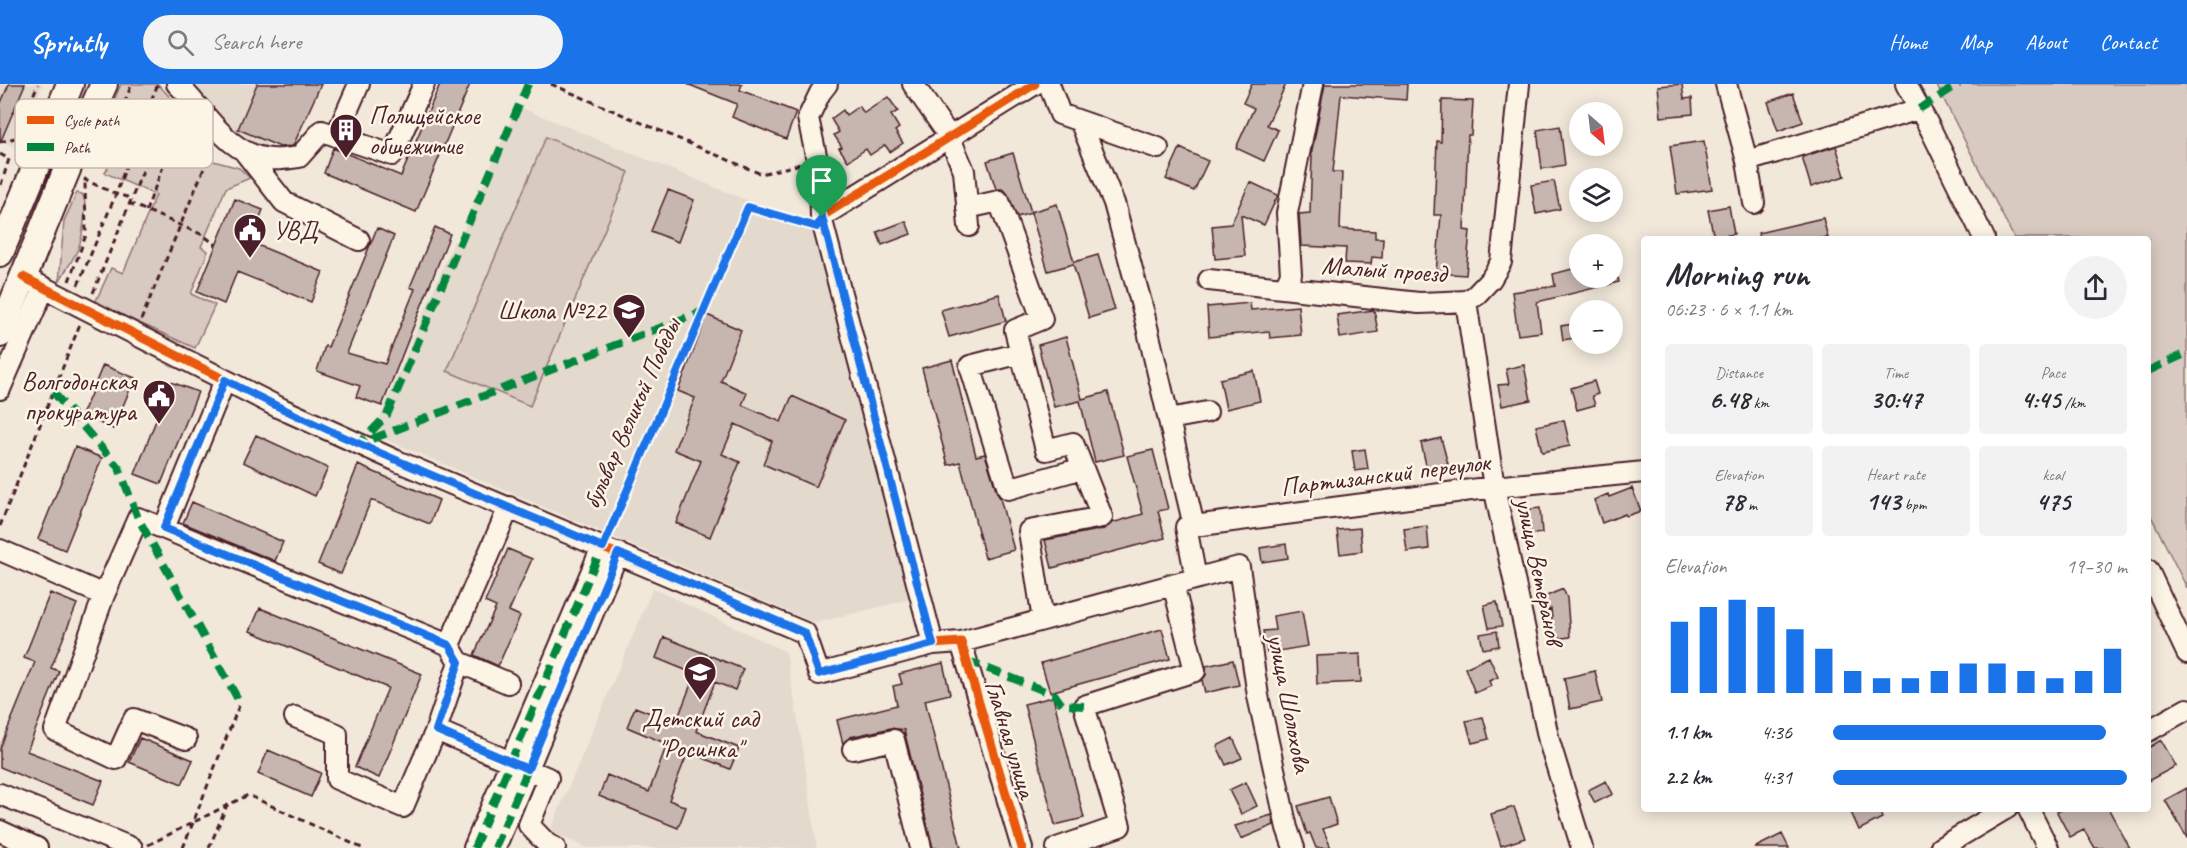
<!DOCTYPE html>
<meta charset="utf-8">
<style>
body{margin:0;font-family:Caveat,sans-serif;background:#f2f2f3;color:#2b2b33;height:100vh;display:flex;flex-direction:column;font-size:22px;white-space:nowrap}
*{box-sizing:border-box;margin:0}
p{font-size:20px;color:#7c7c81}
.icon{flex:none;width:33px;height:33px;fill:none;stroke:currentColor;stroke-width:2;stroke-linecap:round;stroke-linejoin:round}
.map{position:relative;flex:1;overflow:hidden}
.side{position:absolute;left:1641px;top:152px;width:510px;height:576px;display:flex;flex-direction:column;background:#fff;border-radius:6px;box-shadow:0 3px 15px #0003}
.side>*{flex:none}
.needle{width:39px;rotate:152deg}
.buttons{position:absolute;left:1569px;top:18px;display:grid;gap:12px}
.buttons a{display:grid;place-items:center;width:54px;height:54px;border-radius:50%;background:#fff;box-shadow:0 3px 15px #0003;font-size:30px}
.pin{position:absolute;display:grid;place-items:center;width:51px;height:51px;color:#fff;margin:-62px -26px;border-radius:50% 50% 50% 0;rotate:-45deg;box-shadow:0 0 6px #0007}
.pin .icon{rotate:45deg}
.round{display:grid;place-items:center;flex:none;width:63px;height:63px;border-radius:32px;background:#f2f2f3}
.headline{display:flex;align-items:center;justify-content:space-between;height:102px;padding:0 24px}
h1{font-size:33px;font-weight:800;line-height:45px}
.metrics{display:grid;grid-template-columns:repeat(3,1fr);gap:9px;height:102px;padding:6px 24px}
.metrics div{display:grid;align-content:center;border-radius:6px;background:#f2f2f3;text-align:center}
.metrics b{font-size:26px;font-weight:800}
.metrics small{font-size:16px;font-weight:400}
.metrics p{font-size:16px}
.chart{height:168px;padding:12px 24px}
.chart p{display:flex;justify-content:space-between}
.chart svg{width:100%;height:108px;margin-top:6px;stroke:#1a73e8;stroke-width:6}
ul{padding:0 24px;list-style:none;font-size:20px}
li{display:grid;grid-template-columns:96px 72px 1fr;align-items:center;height:45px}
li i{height:15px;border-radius:8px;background:#1a73e8}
header{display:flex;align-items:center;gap:36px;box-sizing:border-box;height:84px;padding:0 30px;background:#1a73e8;color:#fff}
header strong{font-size:28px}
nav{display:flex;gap:33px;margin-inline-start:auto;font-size:21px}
.search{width:420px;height:54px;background:#f2f2f3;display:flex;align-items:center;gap:15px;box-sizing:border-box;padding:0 21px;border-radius:33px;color:#7c7c81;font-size:22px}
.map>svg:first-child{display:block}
.built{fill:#e4d9cd}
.green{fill:#d8cac0;stroke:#917476;stroke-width:1.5}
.building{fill:#c7b6af;stroke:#4a1f2b;stroke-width:1.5}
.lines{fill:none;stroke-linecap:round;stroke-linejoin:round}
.minor-casing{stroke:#4a1f2b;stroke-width:24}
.major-casing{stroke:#4a1f2b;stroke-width:30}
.path{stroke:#4a1f2b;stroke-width:3;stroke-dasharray:6 4.5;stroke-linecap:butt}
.minor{stroke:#fcf5e5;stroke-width:20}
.major{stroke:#fcf5e5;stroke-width:26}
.quiet{stroke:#00873e;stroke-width:8;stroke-dasharray:15 8;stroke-linecap:butt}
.cycleway-casing{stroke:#fcf5e5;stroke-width:13}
.cycleway{stroke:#e8590c;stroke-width:9}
.route-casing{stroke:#fff;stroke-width:12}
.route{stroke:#1a73e8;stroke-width:8}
.labels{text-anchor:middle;stroke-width:5;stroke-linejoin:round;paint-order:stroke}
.poi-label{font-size:26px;fill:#4a1f2b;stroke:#fcf5e5;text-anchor:start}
.street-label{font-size:26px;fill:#4a1f2b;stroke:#fcf5e5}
.key{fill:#fcf5e5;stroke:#c7b5ad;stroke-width:1.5}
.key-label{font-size:16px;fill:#4a1f2b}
</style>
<header>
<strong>Sprintly</strong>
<div class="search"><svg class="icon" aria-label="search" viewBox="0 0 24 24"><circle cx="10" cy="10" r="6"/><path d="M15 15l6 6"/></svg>Search here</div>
<nav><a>Home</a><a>Map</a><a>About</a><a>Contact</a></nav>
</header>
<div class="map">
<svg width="2187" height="764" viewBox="0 0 2187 764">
<rect width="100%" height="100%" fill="#f1e8da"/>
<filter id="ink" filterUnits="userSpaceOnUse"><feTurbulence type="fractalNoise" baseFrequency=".0167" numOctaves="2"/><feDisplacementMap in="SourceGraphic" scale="12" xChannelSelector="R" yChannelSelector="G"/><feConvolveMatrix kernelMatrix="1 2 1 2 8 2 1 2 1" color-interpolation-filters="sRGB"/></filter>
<g filter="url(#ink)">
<path class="built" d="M0 0H43L16 63 0 57Z
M197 0H292L259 79 193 9Z
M517 22 817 145 911 515 815 539 373 350 454 157 458 158Z
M653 504 786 568 803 666 817 764H587L550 747Z"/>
<path class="green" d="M121 0H158L207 55 199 73 239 84 250 94 226 104 201 163 208 167 191 210 215 221 195 264 95 219 111 184 123 189 156 111 105 89 110 79 117 81 125 60 115 55 127 25 113 19Z
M1936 0H2187V504L2148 426V154H2014Z
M546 53 629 88 530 322 447 287Z
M77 109 82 110C89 118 82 155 78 165 73 176 65 187 59 198L64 137Z"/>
<path class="building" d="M9 0H25L0 59V21Z
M257 0H321L293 62 280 63 238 45Z
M440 0H470L416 128 324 89 333 64 401 92Z
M687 0H742L740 6 796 28 786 55 732 33 737 20Z
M1252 0H1286L1267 41 1278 46 1264 77 1236 64 1254 24 1243 19Z
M1325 0H1407L1406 16 1341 11 1333 88H1342L1340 145 1375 147V154H1383L1382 174 1372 173 1371 180 1345 179 1346 164 1301 162 1299 130 1310 129 1312 72H1311Z
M1682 0 1684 15 1692 14 1693 30 1661 33 1658 2Z
M1793 9 1803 38 1778 47 1768 18Z
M888 13 898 27 891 31 899 44 895 47 903 59 890 68 885 61 870 71 866 65 848 77 839 64 842 63 834 51 839 48 831 35 843 26 846 31 859 22 864 29Z
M1442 16 1473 17 1471 51H1468L1464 146 1470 147 1466 191 1436 189 1441 131H1434L1437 57 1441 58Z
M1560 42 1565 81 1542 85 1537 46Z
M1704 57 1712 105 1677 110 1670 62Z
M1836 62 1845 92 1811 103 1802 73Z
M1180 64 1208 77 1194 107 1166 95Z
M1013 69 1031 128 1057 120 1074 178 1098 171 1115 226 1089 234 1073 180 1048 187 1031 129 1017 133 1007 109 1002 105H996L987 77Z
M1554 97 1560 125 1536 130 1531 101Z
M1250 98 1278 111 1264 141 1241 131 1245 172 1215 175 1212 142 1231 140Z
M668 106 694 116 678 158 651 147Z
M235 115 263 126 250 158 323 188 311 218 237 188 224 220 197 208Z
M1729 122 1734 150 1714 154 1708 126Z
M1823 134 1828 154H1759L1758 149Z
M906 137 911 150 882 161 877 148Z
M435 143 450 150 382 322 356 313 360 302 317 287 325 262 328 263 377 144 394 152 347 269 385 280 415 205 410 203Z
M1580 183V194H1618L1619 198 1537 218 1541 248 1518 251 1512 208 1555 202 1553 190Z
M999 210 1006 237 949 253 941 226Z
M1250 219 1251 226 1298 222 1301 251 1270 254 1269 247 1209 253 1207 223Z
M1374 226 1378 248 1340 254 1337 231Z
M707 231 741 246 721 297 747 309 742 321 781 338 792 312 845 336 816 403 763 380 772 357 735 340 722 370 740 378 710 453 676 439 701 377 674 366 695 314 678 307Z
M1580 239V253L1563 256 1561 242Z
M1066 253 1082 315 1108 308 1124 371 1095 378 1080 317 1054 323 1038 261Z
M952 276 976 372 985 370 997 409 1000 414 1014 466 985 474 960 378 948 381 922 284Z
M103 281 135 294 113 345 82 331Z
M1524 281 1531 316 1502 322 1498 301 1509 300 1506 285Z
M1254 287 1260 317 1226 325 1220 295Z
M1594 297 1598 310 1592 312 1595 321 1577 326 1571 304Z
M171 298 198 308 161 400 135 390Z
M1564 336 1570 362 1542 368 1536 342Z
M256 351 328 384 315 412 243 378Z
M1441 354 1448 380 1427 385 1421 359Z
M75 363 102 374 65 466 38 455Z
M1365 365 1368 385 1355 387 1352 367Z
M1153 366 1168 425 1158 427 1165 454 1052 484 1045 456 1104 445 1112 439 1143 430 1127 372Z
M358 381 439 416 430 440 371 416 341 490 318 480Z
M1632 404 1641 427 1626 432 1625 430 1602 439 1594 416 1608 410 1609 413Z
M192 418 283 458 275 477 183 439Z
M1540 424 1542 449 1524 451 1522 426Z
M1427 442 1429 465 1407 468 1404 445Z
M1360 444 1362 467 1340 470 1337 446Z
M1286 460 1288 474 1262 478 1260 464Z
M508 465 532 475 509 527 520 532 498 582 474 571 496 523 485 518Z
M1563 505 1567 514 1570 553 1554 555 1551 525 1541 530 1535 517Z
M50 509 77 520 51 584 59 587 27 667 103 697 93 721 0 683V664L35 578 24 574Z
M1497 518 1502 542 1489 544 1484 521Z
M260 524 422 590 379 694 355 683 388 604 250 547Z
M1302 527 1308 562 1267 569 1263 547 1275 546 1273 532Z
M1162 545 1170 575 1050 608 1041 579Z
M1497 547 1499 562 1483 565 1480 550Z
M664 553 743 585 735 606 715 598 696 647 739 664 730 685 688 668 669 716 686 723 678 744 599 712 607 691 649 708 667 660 627 643 635 623 676 639 695 590 656 574Z
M1360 570 1361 598 1317 600 1316 572Z
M1489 573 1498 593 1489 597 1491 602 1475 609 1465 584Z
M1233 576 1239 601 1205 609 1202 596 1206 591V582Z
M943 579 950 610 925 616 961 764H933L904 646 891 644 850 653 843 660 837 636 897 621 893 602 902 600 899 590Z
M1595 587 1602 618 1570 625 1564 594Z
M1053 613 1084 734 1055 741 1024 620Z
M1483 633 1489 655 1472 659 1466 637Z
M140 654 193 676 182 700 129 678Z
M1233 654 1242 674 1226 681 1217 662Z
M2161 656 2176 682 2148 697V664Z
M268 666 321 689 311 713 258 690Z
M1606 697 1613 710 1595 719 1588 706Z
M1246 698 1257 722 1241 730 1229 706Z
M2187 704V754L2165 716Z
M1329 713 1337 740 1323 745 1331 764H1316L1310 749 1307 750 1298 722Z
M1514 723 1525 754 1501 762 1491 730Z
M1849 724H1878L1882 734 1859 746Z
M2065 724H2108L2130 764H2095L2084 746 2070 753 2057 728Z
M1272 731 1274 741 1241 755 1235 742Z
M1782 750 1789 764H1754Z"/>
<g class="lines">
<g class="minor-casing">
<path id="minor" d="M177 0C205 26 228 72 271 75 280 76 290 74 299 73L322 47 392 71 424 0
M827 0 820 9 808 34 820 90 821 133 933 560
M913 0 949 52 964 87 969 142
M1049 0 1060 30 1158 64
M1726 0 1747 77 1754 119
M1906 0 1931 46 1984 154
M1080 37 1114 119 1143 226 1194 442
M336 52 359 0
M244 67 284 118 359 156
M1747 77 1919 25
M967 124 999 117 1042 235 1015 246 1046 366 1073 359 1102 433 1029 447 1043 536
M821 133 1035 0
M23 193 282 325 397 377 805 549 819 590 933 560 961 558 1239 483 1258 612 1287 744 1294 764
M1209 196 1419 219 1446 218 1466 217 1475 212 1491 195 1501 178 1519 0
M1285 203 1291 190 1287 129 1313 0
M1466 217 1494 403 1549 657 1582 764
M1021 269 970 282 1008 405 1083 384
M0 305 44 204
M1169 335 1207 328
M509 423 449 561 459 578 436 646 548 694 529 741 547 760 555 764
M164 444 225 296
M0 466 104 511 138 434 449 561
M2148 486 2187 569
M1196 494 1186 443 1494 403 1644 388
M104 511 55 646 116 675 134 635 186 655
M961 558 1022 764
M459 578 508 599
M295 633 337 650V695L403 723 436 646
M2148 647 2187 625
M853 665 894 656 921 764
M0 710 132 764
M2028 724 2048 764
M0 747 37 764
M474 764 602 463
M495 764 618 469
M1057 764 1120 742 1084 622 1195 587 1173 500
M1940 764 2007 724"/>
</g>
<g class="major-casing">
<path id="major" d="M0 169 70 0
M0 250 79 56 104 0"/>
</g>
<path class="path" d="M551 0 761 90 801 80
M105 48 111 51 132 0
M0 58 15 54 38 0
M0 70 9 75 0 104
M86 94 85 96 116 110 141 40 158 0
M129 119 203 151 216 161
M146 127 183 30
M69 197 86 151 85 98
M78 201 116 110 131 114
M93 209 171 18
M141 236 212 65
M0 442 80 240
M609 449 748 123 805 139
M148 761 248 711 362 764
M183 764 240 619
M209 764 227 721"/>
<use href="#minor" class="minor"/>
<use href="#major" class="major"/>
<path class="quiet" d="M528 0 387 331 359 360 706 226
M1919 25 1959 0
M2148 287 2187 269
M53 308 119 384 138 434 240 619
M966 576 1055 611 1062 621 1084 622
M474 764 602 463
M495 764 618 469"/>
<g class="cycleway-casing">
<path id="cycleway" d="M23 193 282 325 397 377 805 549 819 590 933 560 961 558 1022 764
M933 560 821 133 1035 0"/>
</g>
<use href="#cycleway" class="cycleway"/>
</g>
</g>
<g class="lines" filter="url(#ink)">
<g class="route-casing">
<path id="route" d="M748 123 817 143 822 133 933 560 819 590 805 549 618 469 528 685 436 646 459 578 449 561 164 444 225 296C347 359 476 409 603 463Z"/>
</g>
<use href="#route" class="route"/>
</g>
<defs>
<g id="building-pin" transform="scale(1.725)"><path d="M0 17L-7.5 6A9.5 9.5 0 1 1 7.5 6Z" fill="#4a1f2b" stroke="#fcf5e5"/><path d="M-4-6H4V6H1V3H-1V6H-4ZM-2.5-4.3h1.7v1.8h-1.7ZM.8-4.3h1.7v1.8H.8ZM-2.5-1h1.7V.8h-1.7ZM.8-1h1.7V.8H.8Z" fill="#fff"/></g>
<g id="civic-pin" transform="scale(1.725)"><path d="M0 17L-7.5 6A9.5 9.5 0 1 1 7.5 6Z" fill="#4a1f2b" stroke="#fcf5e5"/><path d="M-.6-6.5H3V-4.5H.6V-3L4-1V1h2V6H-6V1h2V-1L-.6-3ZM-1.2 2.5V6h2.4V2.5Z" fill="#fff"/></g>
<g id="school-pin" transform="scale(1.725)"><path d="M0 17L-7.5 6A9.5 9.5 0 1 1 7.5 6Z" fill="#4a1f2b" stroke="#fcf5e5"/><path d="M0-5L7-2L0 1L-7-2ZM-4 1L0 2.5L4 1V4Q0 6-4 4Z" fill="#fff"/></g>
</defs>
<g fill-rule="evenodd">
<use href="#building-pin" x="346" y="46"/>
<use href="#civic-pin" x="250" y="146"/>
<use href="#school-pin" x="629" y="226"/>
<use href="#civic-pin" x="159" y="312"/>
<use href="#school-pin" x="700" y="588"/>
</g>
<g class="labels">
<g class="poi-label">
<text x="369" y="40">Полицейское<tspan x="369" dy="30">общежитие</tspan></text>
<text x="273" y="155">УВД</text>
<text x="606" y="235" text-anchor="end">Школа №22</text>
<text x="136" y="306" text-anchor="end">Волгодонская<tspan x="136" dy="30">прокуратура</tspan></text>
<text x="700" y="643" text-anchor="middle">Детский сад<tspan x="700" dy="30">"Росинка"</tspan></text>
</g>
<g class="street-label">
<text transform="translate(1384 185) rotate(4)" y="9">Малый проезд</text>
<text transform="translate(631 329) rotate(-66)" y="9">бульвар Великой Победы</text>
<text transform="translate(1385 390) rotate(-7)" y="9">Партизанский переулок</text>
<text transform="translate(1540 487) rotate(78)" y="9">улица Ветеранов</text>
<text transform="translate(1290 619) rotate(79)" y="9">улица Шолохова</text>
<text transform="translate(1011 655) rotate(73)" y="9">Главная улица</text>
</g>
</g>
<rect x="15" y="15" width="198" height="69" rx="9" class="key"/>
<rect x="27" y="32" width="27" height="8" fill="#e8590c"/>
<rect x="27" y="59" width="27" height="8" fill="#00873e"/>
<g class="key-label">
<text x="64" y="42">Cycle path</text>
<text x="64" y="69">Path</text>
</g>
</svg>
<div class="buttons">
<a><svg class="needle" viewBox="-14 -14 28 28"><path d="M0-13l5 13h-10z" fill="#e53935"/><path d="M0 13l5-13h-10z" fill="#7c7c81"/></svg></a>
<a><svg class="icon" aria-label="layers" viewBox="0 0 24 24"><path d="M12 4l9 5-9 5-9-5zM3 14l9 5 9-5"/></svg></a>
<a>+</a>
<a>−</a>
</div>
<div class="pin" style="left:822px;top:133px;background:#1e9e55"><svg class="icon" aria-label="arrive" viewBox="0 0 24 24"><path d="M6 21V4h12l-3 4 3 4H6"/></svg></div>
<section class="side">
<div class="headline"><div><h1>Morning run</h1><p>06:23 · 6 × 1.1 km</p></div><a class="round"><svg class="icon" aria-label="share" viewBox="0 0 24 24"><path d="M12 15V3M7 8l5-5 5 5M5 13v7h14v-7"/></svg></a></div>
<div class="metrics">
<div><p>Distance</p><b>6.48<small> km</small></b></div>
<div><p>Time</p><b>30:47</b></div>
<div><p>Pace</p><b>4:45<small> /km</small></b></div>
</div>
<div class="metrics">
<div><p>Elevation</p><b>78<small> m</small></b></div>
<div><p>Heart rate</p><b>143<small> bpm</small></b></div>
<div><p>kcal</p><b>475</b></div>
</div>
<div class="chart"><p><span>Elevation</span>19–30 m</p>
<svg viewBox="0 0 160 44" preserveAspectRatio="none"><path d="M5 44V15M15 44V9M25 44V6M35 44V9M45 44V18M55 44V26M65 44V35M75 44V38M85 44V38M95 44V35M105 44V32M115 44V32M125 44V35M135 44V38M145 44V35M155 44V26"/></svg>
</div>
<ul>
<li><b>1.1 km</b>4:36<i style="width:93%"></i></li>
<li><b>2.2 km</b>4:31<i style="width:100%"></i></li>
</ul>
</section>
</div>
